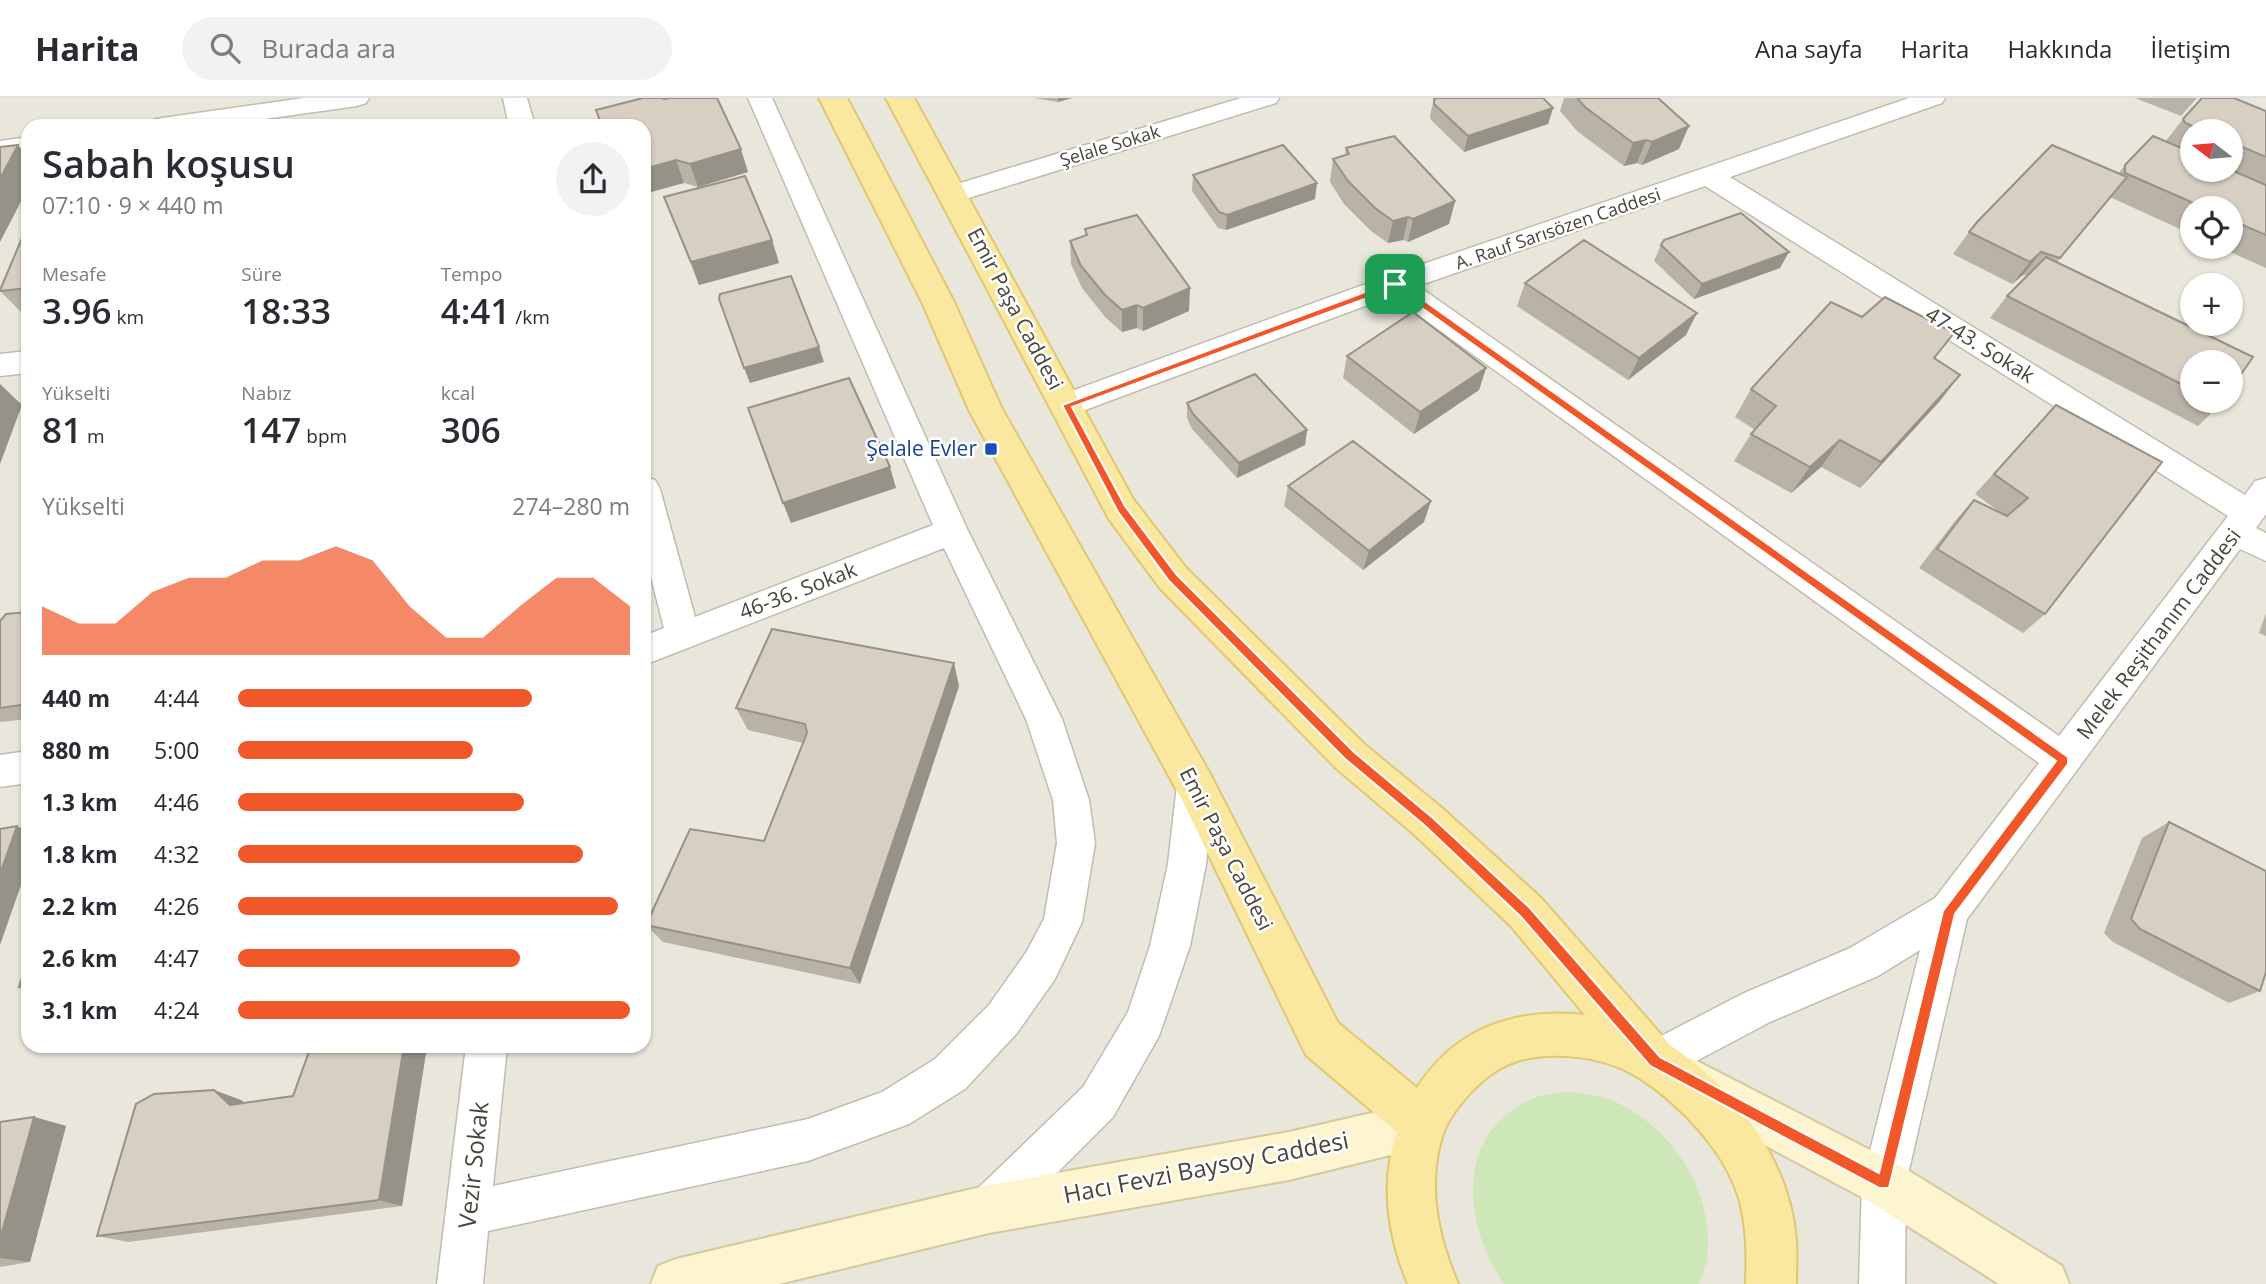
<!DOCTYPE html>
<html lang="tr">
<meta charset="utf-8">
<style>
body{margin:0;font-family:"Open Sans",sans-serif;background:#f2f2f3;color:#2b2b33;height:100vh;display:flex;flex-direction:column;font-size:26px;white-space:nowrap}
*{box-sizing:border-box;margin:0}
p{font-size:23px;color:#7c7c81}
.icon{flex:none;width:38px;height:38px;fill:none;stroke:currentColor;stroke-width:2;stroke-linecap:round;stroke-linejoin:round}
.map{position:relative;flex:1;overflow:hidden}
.panel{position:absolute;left:21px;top:21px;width:630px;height:934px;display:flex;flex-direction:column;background:#fff;border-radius:21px;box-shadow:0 2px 5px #0004}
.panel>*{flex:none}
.needle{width:46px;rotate:286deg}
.fabs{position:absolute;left:2180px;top:21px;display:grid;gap:14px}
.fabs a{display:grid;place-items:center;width:63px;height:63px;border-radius:50%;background:#fff;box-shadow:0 2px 5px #0004;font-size:35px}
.pin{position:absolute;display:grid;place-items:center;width:60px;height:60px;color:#fff;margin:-30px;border-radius:14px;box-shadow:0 4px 10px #0006}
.round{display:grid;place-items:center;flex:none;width:74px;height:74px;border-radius:37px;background:#f2f2f3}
.head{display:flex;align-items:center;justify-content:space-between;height:119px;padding:0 21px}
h1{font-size:38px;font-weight:600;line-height:52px}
.metrics{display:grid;grid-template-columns:repeat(3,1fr);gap:10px;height:119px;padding:7px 21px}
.metrics div{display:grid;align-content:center}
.metrics b{font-size:35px;font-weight:600}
.metrics small{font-size:19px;font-weight:400}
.metrics p{font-size:19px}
.chart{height:196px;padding:14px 21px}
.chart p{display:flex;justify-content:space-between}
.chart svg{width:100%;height:126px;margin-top:7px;fill:#f15728;opacity:.7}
ul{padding:0 21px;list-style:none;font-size:23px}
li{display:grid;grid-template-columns:112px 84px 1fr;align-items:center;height:52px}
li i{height:18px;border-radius:9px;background:#f15728}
header{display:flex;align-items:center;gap:42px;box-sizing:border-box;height:98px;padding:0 35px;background:#fff;border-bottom:2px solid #e1e1e2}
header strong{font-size:33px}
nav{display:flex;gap:38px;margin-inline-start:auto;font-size:24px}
.search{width:490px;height:63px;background:#f2f2f3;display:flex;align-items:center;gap:18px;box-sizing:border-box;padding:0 24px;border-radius:38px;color:#7c7c81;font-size:26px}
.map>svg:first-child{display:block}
.residential{fill:#e9e6db;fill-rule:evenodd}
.green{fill:#cee7b8}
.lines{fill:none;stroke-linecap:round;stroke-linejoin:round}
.street-casing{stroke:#c1bcaf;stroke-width:3}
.secondary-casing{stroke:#d3c99e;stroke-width:4}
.primary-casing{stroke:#e0c870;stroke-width:4}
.street{fill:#fff;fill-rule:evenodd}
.secondary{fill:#fdf5cf;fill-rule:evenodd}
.primary{fill:#fae8a1;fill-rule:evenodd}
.wall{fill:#b9b3a7;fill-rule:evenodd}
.shaded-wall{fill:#969288}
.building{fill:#d7d0c2;stroke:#969288;stroke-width:2}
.route{fill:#f15728;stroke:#fff;stroke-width:2;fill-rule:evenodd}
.transit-dot{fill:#1a4fb4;stroke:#fff;stroke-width:2.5}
.labels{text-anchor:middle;stroke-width:5;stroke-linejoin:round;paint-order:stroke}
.far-street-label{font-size:18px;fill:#4a453a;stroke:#fff}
.street-label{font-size:21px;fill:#4a453a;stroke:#fff}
.transit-label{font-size:21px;fill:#164399;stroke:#fff;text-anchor:end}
.near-street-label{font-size:24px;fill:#4a453a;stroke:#fff}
</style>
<header>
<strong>Harita</strong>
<div class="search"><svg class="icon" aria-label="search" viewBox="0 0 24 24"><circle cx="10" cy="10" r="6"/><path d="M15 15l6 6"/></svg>Burada ara</div>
<nav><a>Ana sayfa</a><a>Harita</a><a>Hakkında</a><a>İletişim</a></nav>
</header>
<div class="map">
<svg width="2266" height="1186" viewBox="0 0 2266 1186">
<rect width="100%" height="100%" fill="#f6f4ec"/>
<path class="residential" d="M0 0H2266V1186H0ZM28 28H644V948H28ZM2193 33H2231V72H2193ZM2193 110H2231V149H2193ZM2193 187H2231V226H2193ZM2193 264H2231V303H2193Z"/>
<path class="green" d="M1571 994C1583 996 1597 997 1608 1001 1670 1025 1716 1093 1707 1160 1706 1169 1702 1178 1699 1186H1504C1462 1125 1454 1034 1534 1000 1545 995 1559 995 1571 994Z"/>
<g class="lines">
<g class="street-casing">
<path id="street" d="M304 0H369L366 5 357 8 216 28H149L153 22 162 20Z
M503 0H527L535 28H509Z
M748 0H772L968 433 1062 621 1089 702 1095 745 1082 824 1055 881 1017 935 965 991 909 1026 808 1063 488 1133 483 1186H437L466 948H507L493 1088 808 1021 882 994 935 961 989 907 1027 853 1044 821 1057 745 1053 702 1026 621 944 450 644 567V538L664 530 644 452V379L655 382 660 391 695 519 933 427Z
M1241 0H1279L1276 5 962 102 953 105 944 102 940 96 944 90Z
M1909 0H1945L1942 5 1730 79 2245 397 2255 383 2266 380V416L2256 430 2266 435V463L2240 451 1967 821 1906 1085 1905 1186H1859L1862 1085 1920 852 1878 878 1770 924 1655 985 1640 979 1634 964 1640 949 1742 896 1850 850 1935 800 2039 665 1392 198 1077 315 1066 318 1055 315 1051 307 1055 299 1385 179ZM1705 88 2228 418 2059 638 1418 188Z
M28 39V55L0 59V43Z
M28 253V275L0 278V256Z
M28 653V685L0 689V657Z
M1195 671 1208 675 1213 687 1206 766 1190 848 1159 938 1113 1019 1005 1127 989 1133 973 1127 967 1111 973 1095 1083 989 1128 914 1150 848 1168 766 1177 687 1182 675Z"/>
</g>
<g class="secondary-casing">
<path id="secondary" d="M1691 960 1901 1068 2062 1168 2069 1186H1999L1867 1102 1675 999 1668 983 1675 967Z
M1423 1003 1440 1009 1446 1026 1440 1043 1423 1049 1289 1082 989 1135 779 1186H651L658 1168 676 1161 989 1087 1289 1034Z"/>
</g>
<g class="primary-casing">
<path id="primary" d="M819 0H847L954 204 1002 311 1209 674 1338 925 1417 990C1456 929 1516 910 1585 917L1511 828 1415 737 1336 670 1160 490 1109 421 886 0H914L1133 401 1186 470 1364 646 1443 711 1541 800 1671 948C1735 989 1791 1065 1796 1143 1797 1157 1796 1172 1796 1186H1746C1747 1156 1747 1126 1738 1097 1728 1067 1707 1039 1685 1017 1669 1001 1652 987 1631 975 1598 957 1542 951 1507 967 1494 973 1483 982 1473 992 1461 1005 1449 1019 1443 1036 1426 1086 1438 1139 1458 1186H1408C1388 1138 1380 1085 1397 1034L1306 957 1181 700 969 312 922 204Z"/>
</g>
<use href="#street" class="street"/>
<use href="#secondary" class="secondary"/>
<use href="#primary" class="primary"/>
</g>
<path class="wall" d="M1034 0H1072L1058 4Z
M1564 0H1658L1679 51 1642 67 1637 65 1624 68 1577 33 1560 13Z
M2135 0H2197L2181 18Z
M1434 1 1553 10 1548 26 1464 54 1431 22 1430 18Z
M2266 13V170L2219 149H2231V110H2193V137L2110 99 2057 164 2193 264V303H2224L2198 328 1990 220 2007 198 2027 178 2023 177 2012 186 1953 156 1969 134 2119 75 2125 67 2165 44 2183 21ZM2193 33H2231V72H2193Z
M644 28 748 74 698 89 684 85Z
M1346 50 1455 103 1449 126 1408 144 1403 142 1388 145 1371 133 1344 106 1330 84 1333 61 1345 57Z
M1193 77 1315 101 1226 132 1218 130 1192 93Z
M664 99 772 142 779 165 699 187Z
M28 126V221L0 193Z
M1085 131 1189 213 1143 233 1137 230 1122 234 1106 220 1082 190 1071 166 1070 143 1085 138Z
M1661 147 1780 170 1694 201 1654 163Z
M1525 185 1686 237 1628 282 1517 208Z
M1862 219 1954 235 1935 260 1960 277 1939 304 1860 390 1821 369 1791 395 1734 363 1751 336 1755 332 1735 319 1751 291Z
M1347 258 1486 270 1479 292 1414 336 1343 280Z
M1187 305 1307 332 1305 347 1237 380 1192 331 1187 320Z
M2056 307 2045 516 2023 535 1919 470 1955 423 1974 402 2001 415 1975 396Z
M1288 388 1424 424 1363 472 1284 408Z
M28 514V621L0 624V523Z
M2266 515V538L2259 535Z
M959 588 860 886 663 844 646 827 764 743 803 645 748 632 736 610Z
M2169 724 2260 893 2229 905 2113 844 2104 835 2142 740Z
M28 860V892L19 889Z
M311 948H427L402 1108 128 1144 97 1138 241 1002 245 1005 293 998Z
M34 1019 66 1028 30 1164 0 1169V1024Z"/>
<path class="shaded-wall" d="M1058 0H1072L1058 4Z
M1553 10 1548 26 1464 54 1468 38Z
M1689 28 1679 51 1642 67 1652 44Z
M1646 42 1637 65 1624 68 1633 45Z
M18 47 28 59V90L0 144V81Z
M741 51 748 74 698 89 690 66Z
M676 62 684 85 644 96V71Z
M1317 85 1315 101 1226 132 1227 117Z
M1455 103 1449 126 1408 144 1413 121Z
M1408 119 1403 142 1388 145 1393 123Z
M772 142 779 165 699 187 691 164Z
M1789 154 1780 170 1694 201 1702 186Z
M2041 154 2023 177 2012 186 2030 164Z
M1190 190 1189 213 1143 233V210Z
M1137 207V230L1122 234V212Z
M1697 215 1686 237 1628 282 1639 260Z
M819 249 824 264 750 285 744 270Z
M1486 270 1479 292 1414 336 1420 314Z
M1960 277 1939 304 1860 390 1881 364Z
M0 286 22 307 0 366Z
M1307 332 1305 347 1237 380 1239 365Z
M1840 342 1821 369 1791 395 1810 369Z
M890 369 896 390 791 425 783 405Z
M1431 403 1424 424 1363 472 1369 453Z
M954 565 959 588 860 886 850 870Z
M17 728 28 734V767L0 847V776Z
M404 948H427L402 1108 379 1102Z
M214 992 241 1002 257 1017 230 1007Z
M34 1019 66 1028 30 1164 0 1160V1141Z"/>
<path class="building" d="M643 0H662L664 1 670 0H717L741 51 690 66 676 62 644 71V28H602L596 12Z
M1438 0H1543L1553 10 1468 38 1434 6V1Z
M1577 0H1658L1689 28 1652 44 1646 42 1633 45 1585 9Z
M2202 0H2234L2266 13V59L2231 44V33H2206L2185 25 2183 21Z
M1394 38 1455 103 1413 121 1408 119 1393 123 1375 110 1348 83 1333 61 1349 56 1346 50Z
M2153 38 2193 55V72H2231L2266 87V137L2231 122V110H2205L2125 75V67Z
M18 47 0 81V49Z
M1283 47 1317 85 1227 117 1219 114 1193 77Z
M2052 47 2127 79 2060 160 2041 154 2030 164 1969 134 1978 123Z
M745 78 772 142 691 164 664 99Z
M1741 115 1789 154 1702 186 1661 147 1664 142Z
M1137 117 1190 190 1143 210 1137 207 1122 212 1105 197 1081 168 1070 143 1087 137 1085 131Z
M28 126V190L0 193V192Z
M1584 142 1697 215 1639 260 1525 185Z
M2046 159 2253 259 2231 291V264H2193V292L2007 198Z
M791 178 819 249 744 270 719 201 720 196Z
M1885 199 1954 235 1934 260 1960 277 1881 364 1840 342 1810 369 1751 336 1776 308 1751 291 1831 204 1862 219Z
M1413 214 1486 270 1420 314 1347 258Z
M1255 276 1307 332 1239 365 1193 316 1187 305Z
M849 280 890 369 783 405 748 310Z
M2214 303H2224L2221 306Z
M2056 307 2162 364 2045 516 1937 451 1974 402 2007 418 2028 400 1994 376Z
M1353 343 1431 403 1369 453 1288 388Z
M28 514V606L0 610V523L6 516Z
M772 531 954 565 850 870 646 827 690 731 764 743 807 635 805 626 736 610Z
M2169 724 2266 773V874L2260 893 2140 831 2131 821Z
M17 728 0 776V731Z
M28 860V887L19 889Z
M311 948H404L379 1102 97 1138 136 1006 154 996 214 992 230 1007 293 998Z
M34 1019 0 1141V1024Z"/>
<path class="route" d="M1392 184H1398L2068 659V666L1955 816 1889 1090H1879L1650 968 1521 819 1424 727 1345 661 1169 483 1118 414 1062 307ZM1394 190 2056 663 1943 813 1879 1075 1660 959 1530 810 1433 720 1354 654 1177 477 1125 408 1072 309Z"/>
<rect class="transit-dot" x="984" y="344" width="14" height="14" rx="3.5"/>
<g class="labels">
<g class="far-street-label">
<text transform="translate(1110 48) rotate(-17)" y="6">Şelale Sokak</text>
<text transform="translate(1558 131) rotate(-19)" y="6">A. Rauf Sarısözen Caddesi</text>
</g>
<g class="street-label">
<text transform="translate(1015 211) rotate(62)" y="7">Emir Paşa Caddesi</text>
<text transform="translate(1980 247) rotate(32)" y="7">47-43. Sokak</text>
<text transform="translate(798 493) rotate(-21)" y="7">46-36. Sokak</text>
<text transform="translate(2159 536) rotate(-53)" y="7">Melek Reşithanım Caddesi</text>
<text transform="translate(1226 751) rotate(63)" y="7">Emir Paşa Caddesi</text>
</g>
<g class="transit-label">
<text x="977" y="358">Şelale Evler</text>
</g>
<g class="near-street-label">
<text transform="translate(474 1067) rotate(-84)" y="8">Vezir Sokak</text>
<text transform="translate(1206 1070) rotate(-11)" y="8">Hacı Fevzi Baysoy Caddesi</text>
</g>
</g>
</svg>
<div class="fabs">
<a><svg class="needle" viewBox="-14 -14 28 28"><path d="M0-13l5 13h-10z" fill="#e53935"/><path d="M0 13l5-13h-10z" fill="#7c7c81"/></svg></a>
<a><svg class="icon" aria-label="locate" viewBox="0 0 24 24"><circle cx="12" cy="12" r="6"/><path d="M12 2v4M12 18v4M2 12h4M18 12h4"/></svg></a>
<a>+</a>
<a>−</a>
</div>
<div class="pin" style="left:1395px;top:186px;background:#1e9e55"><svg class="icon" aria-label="arrive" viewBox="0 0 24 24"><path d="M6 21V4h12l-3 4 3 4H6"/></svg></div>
<section class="panel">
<div class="head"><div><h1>Sabah koşusu</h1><p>07:10 · 9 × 440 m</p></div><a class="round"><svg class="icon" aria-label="share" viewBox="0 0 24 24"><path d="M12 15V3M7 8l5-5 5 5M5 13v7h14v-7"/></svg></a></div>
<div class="metrics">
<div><p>Mesafe</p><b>3.96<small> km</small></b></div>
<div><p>Süre</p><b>18:33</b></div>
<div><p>Tempo</p><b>4:41<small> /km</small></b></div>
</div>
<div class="metrics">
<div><p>Yükselti</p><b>81<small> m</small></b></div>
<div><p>Nabız</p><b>147<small> bpm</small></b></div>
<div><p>kcal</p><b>306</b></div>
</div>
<div class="chart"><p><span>Yükselti</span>274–280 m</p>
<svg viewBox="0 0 160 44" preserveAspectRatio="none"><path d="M0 44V27L10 33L20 33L30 22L40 17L50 17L60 11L70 11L80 6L90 11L100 27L110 38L120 38L130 27L140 17L150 17L160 27V44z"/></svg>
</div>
<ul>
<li><b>440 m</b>4:44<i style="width:75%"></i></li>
<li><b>880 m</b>5:00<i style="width:60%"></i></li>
<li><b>1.3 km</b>4:46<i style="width:73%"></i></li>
<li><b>1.8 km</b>4:32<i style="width:88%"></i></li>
<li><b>2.2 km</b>4:26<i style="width:97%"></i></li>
<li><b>2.6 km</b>4:47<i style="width:72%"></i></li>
<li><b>3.1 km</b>4:24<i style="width:100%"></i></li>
</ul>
</section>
</div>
